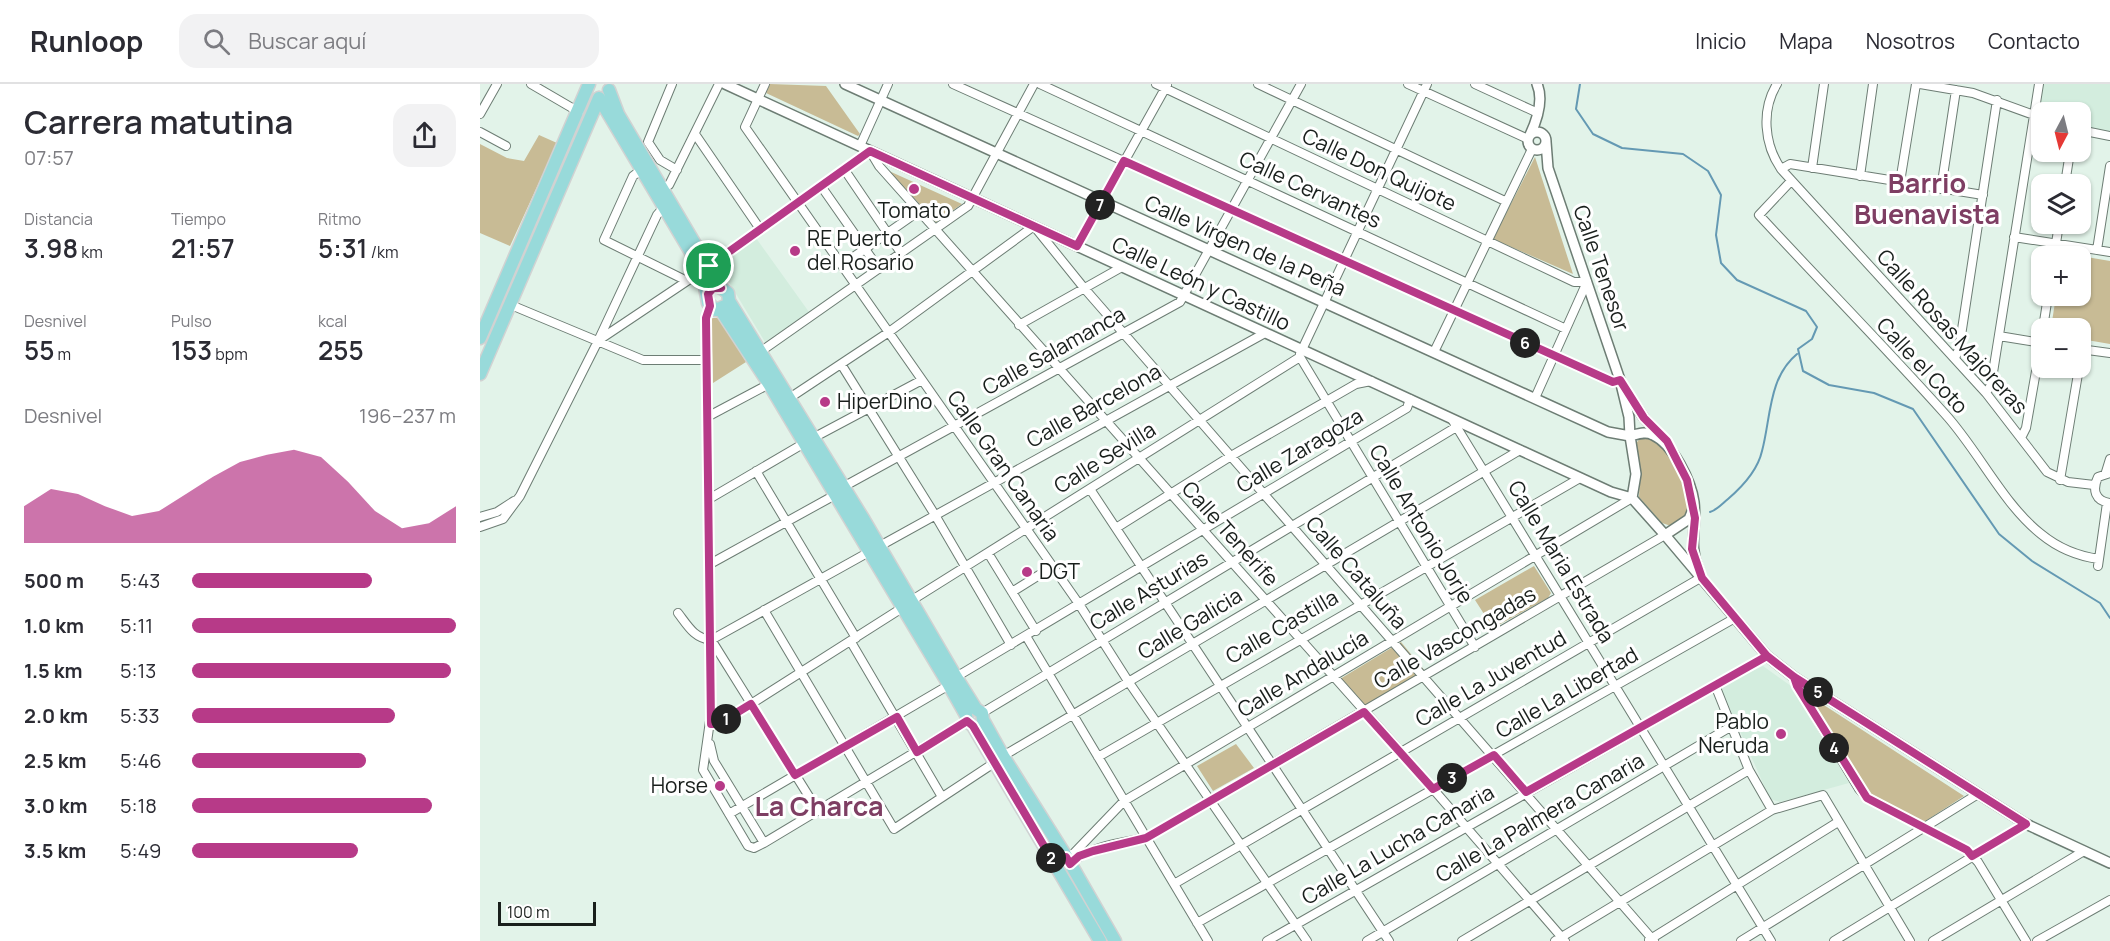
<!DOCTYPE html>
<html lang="es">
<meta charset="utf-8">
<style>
body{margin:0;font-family:Manrope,sans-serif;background:#f2f2f3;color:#2b2b33;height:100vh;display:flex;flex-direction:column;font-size:22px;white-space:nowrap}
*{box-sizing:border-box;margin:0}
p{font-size:20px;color:#7c7c81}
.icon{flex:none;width:33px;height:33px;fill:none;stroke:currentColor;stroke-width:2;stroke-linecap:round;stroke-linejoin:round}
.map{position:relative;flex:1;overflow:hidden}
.side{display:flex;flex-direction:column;background:#fff;width:480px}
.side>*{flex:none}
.needle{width:39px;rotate:187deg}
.fabs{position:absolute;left:1551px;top:18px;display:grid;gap:12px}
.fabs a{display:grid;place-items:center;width:60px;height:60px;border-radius:12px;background:#fff;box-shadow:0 2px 4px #0004;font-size:30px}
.scale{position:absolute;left:18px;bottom:15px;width:98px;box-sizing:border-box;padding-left:6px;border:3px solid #191f1c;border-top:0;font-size:16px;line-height:21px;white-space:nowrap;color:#191f1c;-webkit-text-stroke:4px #fff;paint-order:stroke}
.pin{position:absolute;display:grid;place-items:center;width:51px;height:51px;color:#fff;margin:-26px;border:3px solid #fff;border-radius:50%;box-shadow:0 2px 6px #0007}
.km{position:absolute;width:30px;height:30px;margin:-15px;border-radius:50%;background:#222;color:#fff;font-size:16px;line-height:30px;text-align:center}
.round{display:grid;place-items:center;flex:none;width:63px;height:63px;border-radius:18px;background:#f2f2f3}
.headline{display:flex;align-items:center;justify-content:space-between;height:102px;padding:0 24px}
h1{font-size:33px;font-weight:600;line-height:45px}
.figures{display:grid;grid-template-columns:repeat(3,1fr);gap:9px;height:102px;padding:6px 24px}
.figures div{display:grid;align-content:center}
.figures b{font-size:26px;font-weight:600}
.figures small{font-size:16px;font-weight:400}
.figures p{font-size:16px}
.chart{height:168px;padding:12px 24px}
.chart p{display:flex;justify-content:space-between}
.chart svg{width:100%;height:108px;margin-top:6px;fill:#b73a88;opacity:.7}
ul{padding:0 24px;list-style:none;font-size:20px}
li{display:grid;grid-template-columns:96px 72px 1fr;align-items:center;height:45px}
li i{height:15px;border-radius:8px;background:#b73a88}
header{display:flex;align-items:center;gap:36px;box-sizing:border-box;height:84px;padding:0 30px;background:#fff;border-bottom:2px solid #e1e1e2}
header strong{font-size:28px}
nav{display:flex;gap:33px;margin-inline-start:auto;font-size:21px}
.search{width:420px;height:54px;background:#f2f2f3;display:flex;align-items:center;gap:15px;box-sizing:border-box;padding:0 21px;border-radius:18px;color:#7c7c81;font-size:22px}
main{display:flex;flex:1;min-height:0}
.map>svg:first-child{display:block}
.built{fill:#d3edde}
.green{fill:#c8bb95}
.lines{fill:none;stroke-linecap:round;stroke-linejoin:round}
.stream{stroke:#6499b3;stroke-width:2}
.minor-casing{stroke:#6d7d74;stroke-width:10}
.tertiary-casing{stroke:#6d7d74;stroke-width:12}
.primary-casing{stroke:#d1d2d2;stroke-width:15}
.minor{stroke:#fff;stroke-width:8}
.tertiary{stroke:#fff;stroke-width:9}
.primary{stroke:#98dada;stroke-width:12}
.route-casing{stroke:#fff;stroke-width:12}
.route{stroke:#b73a88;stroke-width:8}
.poi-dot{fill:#b73a88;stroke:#fff;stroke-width:2}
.labels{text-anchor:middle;stroke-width:6;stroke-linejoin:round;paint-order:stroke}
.street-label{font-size:21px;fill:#191f1c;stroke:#fff}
.poi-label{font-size:21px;fill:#191f1c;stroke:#fff;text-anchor:start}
.district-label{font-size:27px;font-weight:bold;fill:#7e3e63;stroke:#fff}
</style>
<header>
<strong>Runloop</strong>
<div class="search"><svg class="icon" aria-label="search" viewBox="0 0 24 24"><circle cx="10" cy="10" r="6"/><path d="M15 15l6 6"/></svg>Buscar aquí</div>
<nav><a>Inicio</a><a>Mapa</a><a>Nosotros</a><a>Contacto</a></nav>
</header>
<main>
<section class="side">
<div class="headline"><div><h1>Carrera matutina</h1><p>07:57</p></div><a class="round"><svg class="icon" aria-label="share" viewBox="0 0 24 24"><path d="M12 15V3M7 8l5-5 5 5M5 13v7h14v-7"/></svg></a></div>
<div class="figures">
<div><p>Distancia</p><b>3.98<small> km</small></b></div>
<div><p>Tiempo</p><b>21:57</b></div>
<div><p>Ritmo</p><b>5:31<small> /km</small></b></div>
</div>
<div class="figures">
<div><p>Desnivel</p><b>55<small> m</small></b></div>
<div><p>Pulso</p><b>153<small> bpm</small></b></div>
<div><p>kcal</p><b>255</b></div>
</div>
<div class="chart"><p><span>Desnivel</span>196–237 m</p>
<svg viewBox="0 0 160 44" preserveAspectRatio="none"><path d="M0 44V29L10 22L20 24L30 29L40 33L50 31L60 24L70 17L80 11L90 8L100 6L110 9L120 19L130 31L140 38L150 36L160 29V44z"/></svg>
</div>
<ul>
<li><b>500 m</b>5:43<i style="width:68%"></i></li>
<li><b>1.0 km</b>5:11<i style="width:100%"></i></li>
<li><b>1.5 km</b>5:13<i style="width:98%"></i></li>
<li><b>2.0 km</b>5:33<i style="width:77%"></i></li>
<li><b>2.5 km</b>5:46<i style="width:66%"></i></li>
<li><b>3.0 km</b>5:18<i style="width:91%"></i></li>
<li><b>3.5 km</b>5:49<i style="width:63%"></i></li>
</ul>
</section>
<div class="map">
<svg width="1630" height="857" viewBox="0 0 1630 857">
<rect width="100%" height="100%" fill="#e2f3e9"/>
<path class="built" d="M1555 0H1630V48L1601 42 1600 28 1561 29 1552 25Z
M276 154 329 228 285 258 238 180Z
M1283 582 1311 602 1369 699 1300 718 1290 715 1240 602Z"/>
<path class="green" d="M290 0 346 2 380 50 378 52 286 9Z
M59 51 77 59 30 162 0 149V60L27 74 44 77Z
M1055 73 1093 190 1013 155Z
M409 87 482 120 456 138Z
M1583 169 1630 177V260L1601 255 1600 244H1571L1576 212H1600V172H1583Z
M231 234H241L266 278 233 299Z
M1161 353 1174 354C1191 371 1210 400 1208 426L1202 436 1191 442 1182 439 1159 413 1160 392 1154 362Z
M1054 482 1071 509 1068 514 1013 544 995 516Z
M921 558 945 587 884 622 860 595Z
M1328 612H1330L1484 712 1444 738 1393 711 1380 700Z
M756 660 774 684 733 707 717 682Z"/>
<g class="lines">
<path class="stream" d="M1100 0 1096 25 1113 50 1142 64 1203 70 1228 87 1241 111 1236 151 1241 179 1257 196 1326 227 1337 243 1332 255 1318 265 1323 287 1349 301 1394 309 1433 325 1519 450 1552 477 1620 519 1630 534
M1230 428C1237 426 1242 420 1248 415 1262 403 1278 385 1282 367 1291 334 1288 294 1317 270"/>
<g class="minor-casing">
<path id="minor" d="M51 0 99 28
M192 0 168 58 180 76 197 86
M285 0 265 43 599 520 648 597 827 857
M473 0 1133 298 1140 296
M560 0 1086 245
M676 0 1094 198H1107L1055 314
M778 0 1025 117
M928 0 1048 55
M995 0 1058 29
M1297 0C1281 26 1284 60 1301 85L1506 309 1567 388 1588 398 1614 401
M1440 0 1493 9 1562 34
M0 30 17 0
M1600 46 1630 52
M0 48 26 62
M215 50 280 145
M380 62 408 0
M1332 84 1344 0
M364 85 421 169
M1301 85 1310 80 1503 111
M161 86 153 92 124 156 207 197
M1380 92 1393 0
M1311 97 1279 131C1340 197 1404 262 1465 330 1498 366 1523 420 1561 450 1578 464 1597 472 1619 475
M1420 98 1436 0
M1585 100 1590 68
M341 102 399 185
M182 103 189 101 239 0
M1461 105 1476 6
M1534 153 1630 168
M597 162 687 1
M1617 166 1630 82
M1574 172 1579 140
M362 181 439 127
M229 182 390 67 399 82 921 668 1085 857
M31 221 163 276H226
M230 222 226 234 231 630 223 686 268 762 274 764 284 759 487 637
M539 241 642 183
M1563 244 1568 212
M1519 252 1562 259
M119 256 222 187
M1600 265 1630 269
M280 268 488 122 554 0
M954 268 1052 65
M820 270 947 0
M820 273 995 563
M1475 274 1479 265 1517 16
M361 280 455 431 531 561
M1506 309 1511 301 1559 0
M308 315 409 248 554 142 604 204 1174 857
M227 333 289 300
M973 337 1291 857
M1541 354 1546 344 1562 253
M276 387 376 554
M1626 388 1630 375
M1630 389 1618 393C1612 406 1615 417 1630 419
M1580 396 1599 284
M363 403 700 218 821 0
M610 405 909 857
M229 415 333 354 442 296
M0 433 17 428 34 417
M0 443 23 435 40 412 118 257 177 131 184 123
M636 444 751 372 876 300 891 297
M398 463 785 249
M508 469 556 547
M230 480 355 411
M1618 482 1627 419
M532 508 572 483
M431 520 437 513 820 273
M284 526 414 745 514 679
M198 529C208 542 214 554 231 556
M546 552 728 857
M231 556 389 468
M232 557 338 727
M371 558 462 713
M476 593 927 324 930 315
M1314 593 1317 602 1379 705 1387 714 1487 766 1498 778 1546 857
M1235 601 1269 686 1292 726
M502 629 978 342
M231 640H238L271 620 422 524 423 520
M230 660 234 677 284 759
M523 672 1040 366
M618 673 1100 394
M249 730 469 601
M586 773 594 769 644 717 1152 414
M590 780C609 762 641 759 666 754L1185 451
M694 800 1222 493
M717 839 1255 534
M1169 856 1358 738
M787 857 1287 572
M887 857 1252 642
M982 857 1269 686
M1075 857 1292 726 1343 711 1430 857
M1261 857 1498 710
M1354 857 1546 740
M1453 857 1604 767
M1557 857 1630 816"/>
</g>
<g class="tertiary-casing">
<path id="tertiary" d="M245 0 1131 408 1152 414
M365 0 1128 348 1150 352 1149 333 1140 296 1068 84 1066 58
M1048 57a9 9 0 1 1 18 0a9 9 0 1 1-18 0Z
M1050 51C1057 36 1064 16 1057 0
M1142 301 1164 334 1181 352
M1214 423 1209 435 1185 451 1152 414 1156 390 1150 352C1158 350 1166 347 1173 351 1193 360 1211 397 1214 418 1217 445 1208 459 1219 487
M1185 451 1287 572 1314 593 1546 740 1630 779"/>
</g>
<g class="primary-casing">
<path id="primary" d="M129 6 138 30 241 204 248 209 249 217 384 436 476 593 496 625 502 629 503 636 523 672 589 777 635 857
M119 14 222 187 228 219 236 226 247 221
M240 225 289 300 469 601 486 631 487 637 493 642 620 857
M0 254 109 0
M0 290 119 14"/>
</g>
<use href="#minor" class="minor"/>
<use href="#tertiary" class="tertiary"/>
<use href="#primary" class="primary"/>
</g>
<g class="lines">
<g class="route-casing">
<path id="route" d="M229 182 241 204H233L228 210 230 222 226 234 231 640H238L271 620 315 691 417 633 437 668 487 637 493 642 574 779 580 773H586L590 780 599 772 613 767 666 754 884 628 953 705 1014 671 1046 708 1287 572 1314 593 1317 602 1387 714 1487 766 1492 772 1546 740 1314 593 1287 572 1222 494 1212 465 1215 434 1207 396 1187 357 1164 334 1140 296 1133 298 644 77 597 162 390 67 229 182"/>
</g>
<use href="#route" class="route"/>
</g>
<g class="poi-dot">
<circle cx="434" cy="105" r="6"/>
<circle cx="315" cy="167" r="6"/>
<circle cx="345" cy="318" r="6"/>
<circle cx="547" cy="488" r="6"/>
<circle cx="1301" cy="650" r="6"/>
<circle cx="240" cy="702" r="6"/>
</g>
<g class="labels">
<g class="street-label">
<text transform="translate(899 86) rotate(25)" y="7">Calle Don Quijote</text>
<text transform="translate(830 106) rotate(25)" y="7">Calle Cervantes</text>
<text transform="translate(765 162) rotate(24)" y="7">Calle Virgen de la Peña</text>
<text transform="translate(1121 184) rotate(71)" y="7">Calle Tenesor</text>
<text transform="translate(721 200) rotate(25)" y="7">Calle León y Castillo</text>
<text transform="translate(1472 248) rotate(48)" y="7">Calle Rosas Majoreras</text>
<text transform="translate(574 267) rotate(-29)" y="7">Calle Salamanca</text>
<text transform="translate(1442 282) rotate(47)" y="7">Calle el Coto</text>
<text transform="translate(614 322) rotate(-29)" y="7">Calle Barcelona</text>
<text transform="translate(820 367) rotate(-31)" y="7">Calle Zaragoza</text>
<text transform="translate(625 374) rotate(-32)" y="7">Calle Sevilla</text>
<text transform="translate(523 382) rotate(55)" y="7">Calle Gran Canaria</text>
<text transform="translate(941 440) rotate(59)" y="7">Calle Antonio Jorje</text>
<text transform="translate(750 450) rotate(48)" y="7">Calle Tenerife</text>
<text transform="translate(1081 478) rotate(59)" y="7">Calle Maria Estrada</text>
<text transform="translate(876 489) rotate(49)" y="7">Calle Cataluña</text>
<text transform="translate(669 507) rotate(-31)" y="7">Calle Asturias</text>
<text transform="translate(710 540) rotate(-31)" y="7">Calle Galicia</text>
<text transform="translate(802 543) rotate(-30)" y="7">Calle Castilla</text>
<text transform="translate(975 554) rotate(-30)" y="7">Calle Vascongadas</text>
<text transform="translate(823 590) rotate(-31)" y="7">Calle Andalucía</text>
<text transform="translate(1011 595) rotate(-30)" y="7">Calle La Juventud</text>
<text transform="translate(1087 609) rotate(-30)" y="7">Calle La Libertad</text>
<text transform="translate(1060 734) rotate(-30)" y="7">Calle La Palmera Canaria</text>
<text transform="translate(918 761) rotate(-30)" y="7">Calle La Lucha Canaria</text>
</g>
<g class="poi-label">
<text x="434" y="134" text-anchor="middle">Tomato</text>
<text x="327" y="162">RE Puerto<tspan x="327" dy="24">del Rosario</tspan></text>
<text x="357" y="325">HiperDino</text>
<text x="559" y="495">DGT</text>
<text x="1289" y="645" text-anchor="end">Pablo<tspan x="1289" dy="24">Neruda</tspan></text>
<text x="228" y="709" text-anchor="end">Horse</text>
</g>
<g class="district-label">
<text x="1447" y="109">Barrio<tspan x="1447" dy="31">Buenavista</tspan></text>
<text x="339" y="732">La Charca</text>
</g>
</g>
</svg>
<div class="fabs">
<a><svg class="needle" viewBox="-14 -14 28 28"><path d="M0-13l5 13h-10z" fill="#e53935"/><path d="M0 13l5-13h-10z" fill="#7c7c81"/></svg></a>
<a><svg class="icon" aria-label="layers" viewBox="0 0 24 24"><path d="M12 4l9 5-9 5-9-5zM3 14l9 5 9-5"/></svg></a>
<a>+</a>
<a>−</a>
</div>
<div class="scale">100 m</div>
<div class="pin" style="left:229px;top:182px;background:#1e9e55"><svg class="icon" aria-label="arrive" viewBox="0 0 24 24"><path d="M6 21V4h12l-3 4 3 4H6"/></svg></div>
<b class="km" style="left:246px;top:635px">1</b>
<b class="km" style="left:571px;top:774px">2</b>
<b class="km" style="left:972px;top:694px">3</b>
<b class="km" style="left:1354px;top:664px">4</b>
<b class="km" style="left:1338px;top:608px">5</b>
<b class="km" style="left:1045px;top:259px">6</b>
<b class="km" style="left:620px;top:121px">7</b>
</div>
</main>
